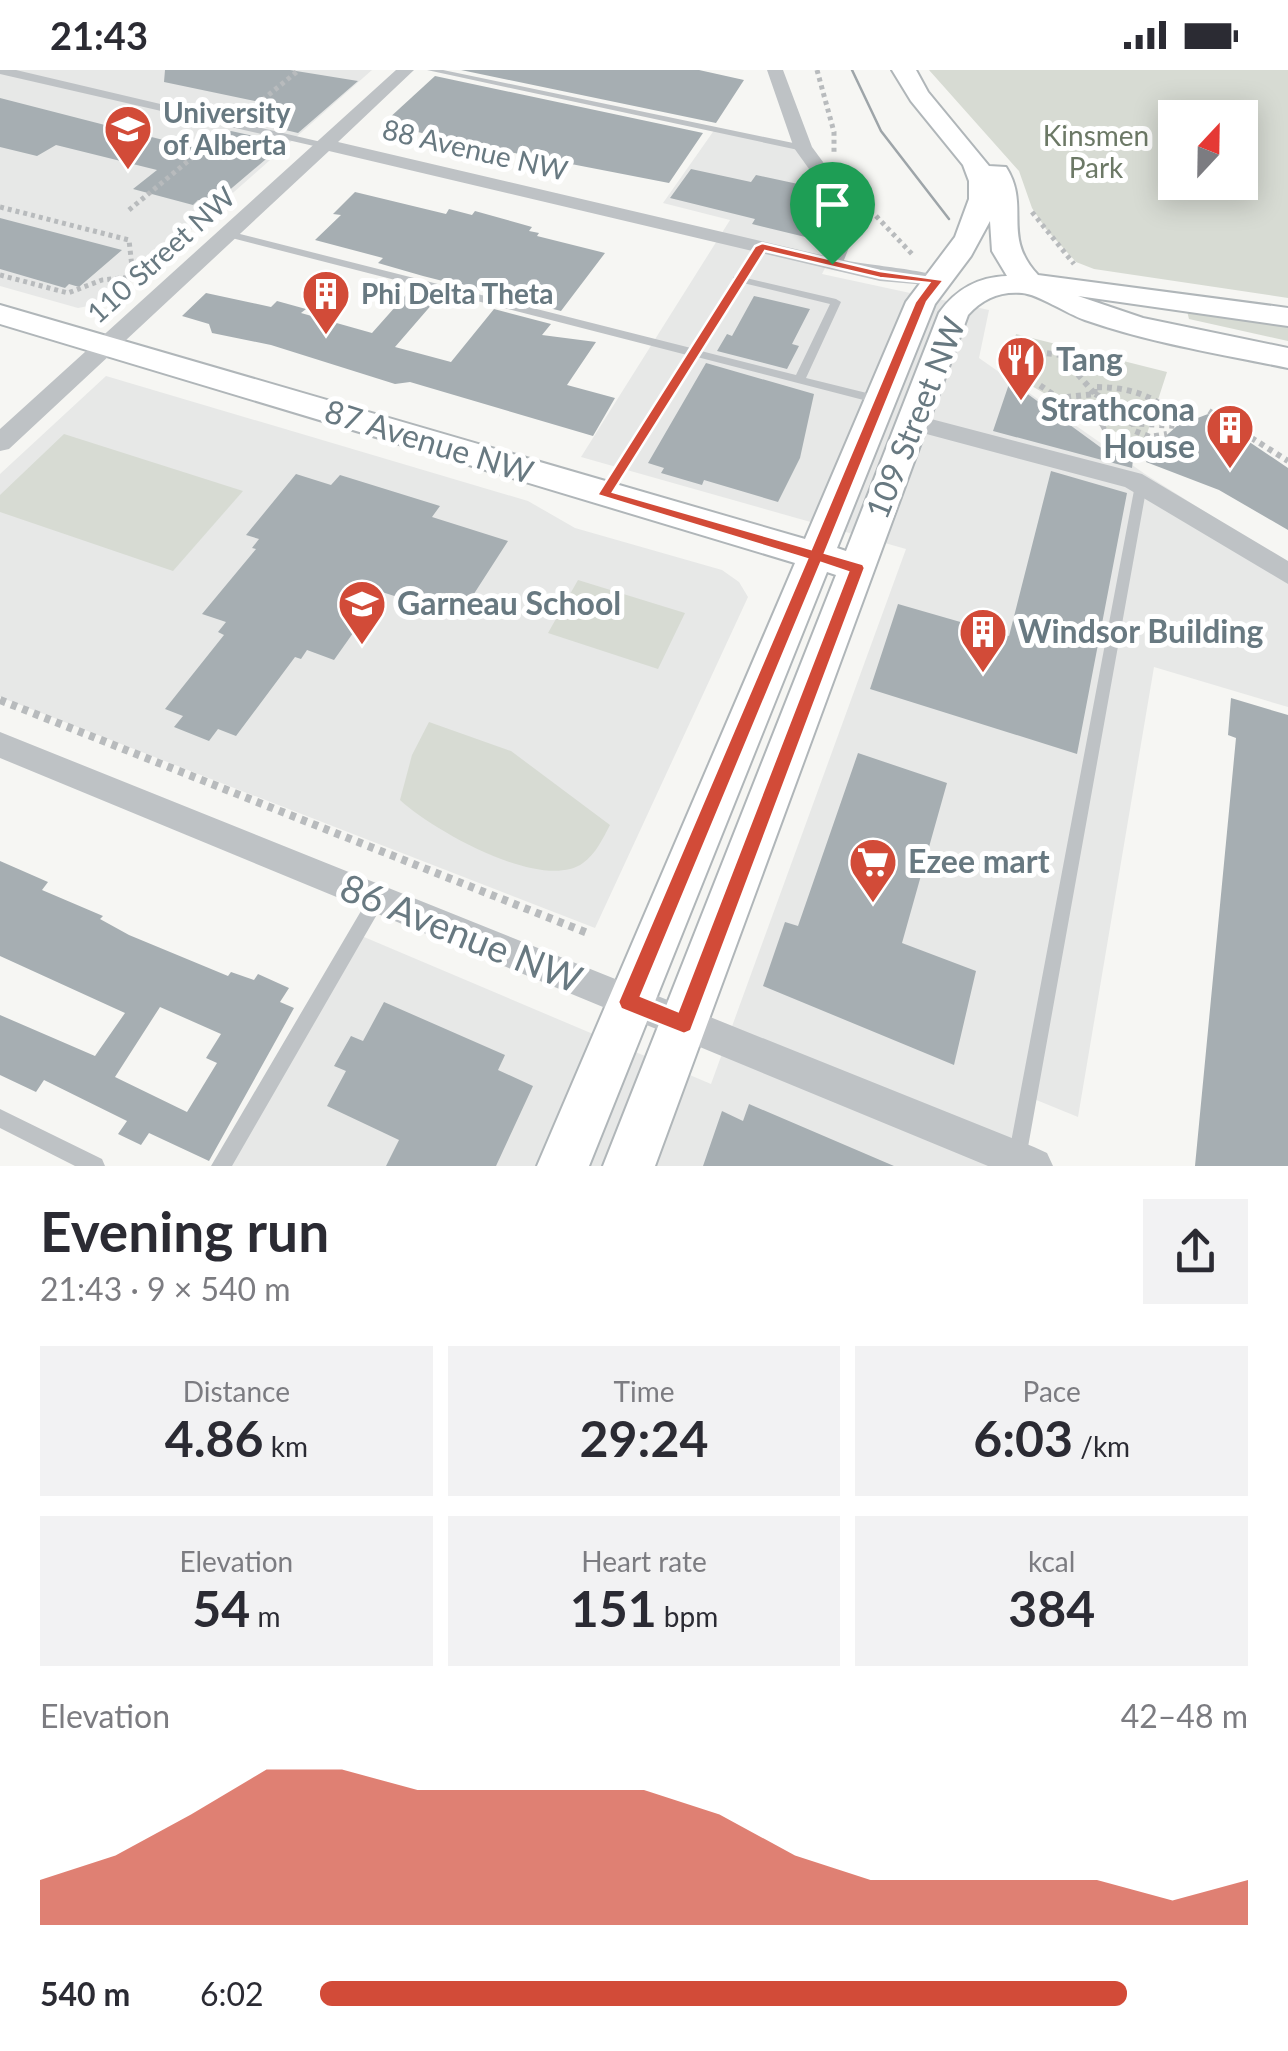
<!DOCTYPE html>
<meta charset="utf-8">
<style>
body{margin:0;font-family:Lato,sans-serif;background:#f2f2f3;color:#2b2b33;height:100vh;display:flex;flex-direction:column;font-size:38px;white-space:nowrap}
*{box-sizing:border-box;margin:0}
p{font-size:32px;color:#7c7c81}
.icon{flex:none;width:55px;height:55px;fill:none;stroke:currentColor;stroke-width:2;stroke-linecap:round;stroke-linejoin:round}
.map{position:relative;height:1096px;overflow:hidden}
.panel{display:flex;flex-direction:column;background:#fff;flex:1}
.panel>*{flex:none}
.needle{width:65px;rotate:22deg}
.fabs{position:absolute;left:1158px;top:30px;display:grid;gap:20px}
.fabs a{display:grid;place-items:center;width:100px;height:100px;border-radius:0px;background:#fff;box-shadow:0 5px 25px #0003;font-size:50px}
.pin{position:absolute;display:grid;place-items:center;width:85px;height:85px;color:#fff;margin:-102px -42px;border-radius:50% 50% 50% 0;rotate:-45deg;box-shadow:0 0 10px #0007}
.pin .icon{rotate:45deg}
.round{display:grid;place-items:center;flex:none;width:105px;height:105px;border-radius:0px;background:#f2f2f3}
.headline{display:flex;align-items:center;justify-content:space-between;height:170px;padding:0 40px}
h1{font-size:55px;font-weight:700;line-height:75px}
.metrics{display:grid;grid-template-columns:repeat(3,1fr);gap:15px;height:170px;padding:10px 40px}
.metrics div{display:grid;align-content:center;border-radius:0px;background:#f2f2f3;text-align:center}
.metrics b{font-size:50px;font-weight:700}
.metrics small{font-size:28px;font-weight:400}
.metrics p{font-size:28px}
.chart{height:280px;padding:20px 40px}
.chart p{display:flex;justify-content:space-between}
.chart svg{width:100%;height:180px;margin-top:10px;fill:#d24b38;opacity:.7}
ul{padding:0 40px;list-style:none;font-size:32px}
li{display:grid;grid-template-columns:160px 120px 1fr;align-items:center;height:75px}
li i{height:25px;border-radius:12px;background:#d24b38}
.status{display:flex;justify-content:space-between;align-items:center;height:70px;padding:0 50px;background:#fff;direction:ltr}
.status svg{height:28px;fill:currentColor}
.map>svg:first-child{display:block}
.built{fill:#e7e8e7}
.green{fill:#d7dbd3;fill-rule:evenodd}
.building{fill:#a6aeb2;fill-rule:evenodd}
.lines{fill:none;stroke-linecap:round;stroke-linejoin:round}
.secondary-casing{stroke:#b0b6b9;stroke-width:4}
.path-far2{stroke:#b8bbbd;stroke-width:5;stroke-dasharray:4 4;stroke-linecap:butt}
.path-far1{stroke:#b8bbbd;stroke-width:6;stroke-dasharray:5 5;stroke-linecap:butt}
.path{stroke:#b8bbbd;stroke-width:8;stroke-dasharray:6 6;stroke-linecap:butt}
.service{fill:#bec2c5;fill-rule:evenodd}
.pedestrian{fill:#bec2c5;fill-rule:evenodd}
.minor{fill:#bec2c5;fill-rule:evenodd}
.secondary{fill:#fff;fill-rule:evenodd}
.tram{stroke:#9ea5a9;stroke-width:2.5}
.route{fill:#d24b38;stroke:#fff;stroke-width:2.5;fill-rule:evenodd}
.labels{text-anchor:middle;stroke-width:10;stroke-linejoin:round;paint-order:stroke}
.far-poi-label{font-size:28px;font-weight:bold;fill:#687981;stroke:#fff;text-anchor:start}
.far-park-label{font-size:28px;fill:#6c7966;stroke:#fff}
.far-street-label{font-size:28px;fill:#687981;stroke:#fff}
.poi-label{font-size:32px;font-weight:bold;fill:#687981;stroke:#fff;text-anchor:start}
.street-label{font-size:32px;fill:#687981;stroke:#fff}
.near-street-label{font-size:38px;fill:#687981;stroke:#fff}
</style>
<div class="status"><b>21:43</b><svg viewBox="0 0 49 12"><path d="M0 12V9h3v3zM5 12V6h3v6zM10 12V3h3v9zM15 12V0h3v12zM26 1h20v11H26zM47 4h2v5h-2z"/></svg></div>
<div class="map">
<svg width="1288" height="1096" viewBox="0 0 1288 1096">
<rect width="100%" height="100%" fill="#f6f6f3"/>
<path class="built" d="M0 0H372L140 205 103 233 78 238 0 216Z
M715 59 803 78 852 145 822 204 989 240 979 288 1145 404 1288 494V637L1154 597 1078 1047 1029 1027 1016 1096H222L357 864 711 1014 906 479 581 387 730 150 663 133Z
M106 306 528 431 575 458 722 500 739 512 748 527 595 858 0 627V404Z"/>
<path class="green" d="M929 0H1288V228L1094 199 1076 192 1046 159 1032 138 1019 101ZM1175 48H1240V112H1175Z
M1187 241 1288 256V271L1189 249Z
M1016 264 1167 302 1144 373 1100 356 1008 302Z
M64 364 243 421 173 501 0 442V425Z
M578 510 685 543 658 599 548 563Z
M429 652 511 681 610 755C603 768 596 784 583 793 542 823 431 759 400 730L412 685Z"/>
<path class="building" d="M165 0H290L358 11 298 63 244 50 265 33 164 12Z
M461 0H699L744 10 716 53Z
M435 6 703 63 669 113 463 73 393 56 397 53 387 50Z
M0 28 206 81 231 61 285 73 213 134 198 130 193 135 133 119 157 100 56 75 37 86 0 77Z
M691 99 751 112 756 105 812 117 810 122 818 123 837 146 826 172 752 154 755 149 670 128Z
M355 122 446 144 449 139 472 145 475 141 532 157 529 161 539 163 537 166 605 183 561 241 423 206 378 193 383 188 315 170 341 145 333 144Z
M0 148 122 180 79 217 69 214 65 218 0 199Z
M412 218 440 225 395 277 451 292 494 239 551 254 542 265 596 272 567 315 615 328 593 366 410 312 395 314 271 275 212 263 209 254 182 246 206 223 271 237 277 231 306 239 301 243 372 263Z
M754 226 810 239 792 274 799 276 787 299 717 281 727 264 732 266Z
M706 293 814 324 800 388 778 432 704 410 702 415 661 403 664 398 648 393Z
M1010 311 1111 385 1133 390 1132 398 993 361Z
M1208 344 1288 398V460L1219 420 1146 392 1161 370 1177 356Z
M1051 401 1127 423 1077 684 870 619 898 534 1009 566Z
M296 404 331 415 340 405 440 436 432 447 508 471 459 547 382 522 334 590 307 580 301 589 295 587 236 666 218 659 209 671 174 657 183 646 165 639 224 565 218 562 226 552 202 544 256 479 252 478 259 469 246 465Z
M1231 628 1288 645V1096H1195L1236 668 1228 665Z
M858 683 947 713 902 873 976 901 954 995 763 916 785 852 798 856Z
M0 791 48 812 42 820 103 846 100 849 129 865 228 906 231 902 254 910 258 904 289 918 280 932 294 938 209 1091 149 1063 141 1075 118 1064 127 1051 44 1010 36 1022 0 1005V945L95 986 125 943 0 886ZM160 937 221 964 206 988 217 993 187 1042 115 1007Z
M384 932 505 985 498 1000 533 1016 496 1096H386L399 1070 327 1036 346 1001 334 996 351 966 363 971Z
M749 1034 894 1096H703L722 1041 743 1051Z"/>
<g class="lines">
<g class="secondary-casing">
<path id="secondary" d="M892 0H916L928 22 989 96 1006 97C1031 136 1001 166 1038 205L1288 238V256L1078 226 1143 248 1288 278V298C1220 284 1151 273 1085 250 1067 244 1038 224 1022 223 1000 221 982 229 968 245L655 1096H603L836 505 827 502 589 1096H537L795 493 0 254V235L805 469 906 232 955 167 969 129V111L963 95 911 31ZM990 151 992 181 1007 206C978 207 956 219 939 243L846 481 837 478 935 234 971 186Z"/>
</g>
<path class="path-far2" d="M817 0 834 62V83
M250 40 299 0
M0 137 129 170 133 206
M129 140 217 67
M1032 142 1074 194
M876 146 912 184
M0 205 68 223 102 210 133 207"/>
<path class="path-far1" d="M1037 282 1061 285 1095 324 1058 328 1018 300 1019 285Z
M1095 324 1130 341 1135 361 1150 367 1167 364
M1095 324 1094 317C1119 317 1141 321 1162 335L1164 347 1150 353
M1209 341 1288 391
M1101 358 1112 352 1177 356"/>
<path class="path" d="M0 630 590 864"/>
<path class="service" d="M427 0H443L803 75 808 78 803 81Z
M228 161 691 278 733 211V207L737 206 757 174H765L766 176 746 208 836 229 841 232 806 308 883 327 885 330 879 334 697 287 608 428 604 430 598 425 687 285 224 166 223 164ZM743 213 830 234 796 305 701 281Z
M1141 411 1147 415 1026 1088 1024 1095H1010L1008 1088 1135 415Z
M377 821 383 824 385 829 383 834 232 1096H211L371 824Z
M0 1039 102 1089 105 1096H75L0 1058Z"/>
<path class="pedestrian" d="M0 0H16L334 75 327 79 0 4Z"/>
<path class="minor" d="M396 0H414L338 72 825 186 842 145 794 78 767 0H783L812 77 862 145 844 190C865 195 938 201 949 210L938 216 880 211 329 81 9 379 0 381V359Z
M912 344 1142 404 1288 491V514L1125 417 904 358 900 352 904 346Z
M0 662 1034 1077 1047 1083 1053 1096H988L0 688Z"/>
<use href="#secondary" class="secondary"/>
<path class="tram" d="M852 0 881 61 949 149"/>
</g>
<path class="route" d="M762 173 880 201 944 210 927 232 825 483 863 494 865 498 694 953 691 961 684 964 621 939 618 932 807 489 597 425 755 176ZM765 181 880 208 929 213 915 232 811 479 613 422ZM821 493 848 502 678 941 641 926Z"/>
<defs>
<g id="university-pin" transform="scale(2.5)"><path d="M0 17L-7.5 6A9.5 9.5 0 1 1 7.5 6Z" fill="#d24b38" stroke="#fff"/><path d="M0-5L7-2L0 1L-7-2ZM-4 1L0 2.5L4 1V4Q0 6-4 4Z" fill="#fff"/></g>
<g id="building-pin" transform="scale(2.5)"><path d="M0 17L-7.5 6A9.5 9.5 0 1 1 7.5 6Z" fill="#d24b38" stroke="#fff"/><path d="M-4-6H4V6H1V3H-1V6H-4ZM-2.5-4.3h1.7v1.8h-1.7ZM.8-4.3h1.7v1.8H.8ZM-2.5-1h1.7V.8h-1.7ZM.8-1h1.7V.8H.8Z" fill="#fff"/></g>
<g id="restaurant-pin" transform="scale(2.5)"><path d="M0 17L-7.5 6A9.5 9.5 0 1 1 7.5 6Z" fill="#d24b38" stroke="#fff"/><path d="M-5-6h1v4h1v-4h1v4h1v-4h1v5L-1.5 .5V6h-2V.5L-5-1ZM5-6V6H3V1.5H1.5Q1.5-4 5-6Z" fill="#fff"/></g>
<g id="school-pin" transform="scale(2.5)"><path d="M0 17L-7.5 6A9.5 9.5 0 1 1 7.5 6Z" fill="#d24b38" stroke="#fff"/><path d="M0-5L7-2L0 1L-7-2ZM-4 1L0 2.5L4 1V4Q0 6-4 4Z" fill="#fff"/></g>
<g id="supermarket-pin" transform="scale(2.5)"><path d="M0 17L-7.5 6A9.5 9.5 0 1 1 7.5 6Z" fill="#d24b38" stroke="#fff"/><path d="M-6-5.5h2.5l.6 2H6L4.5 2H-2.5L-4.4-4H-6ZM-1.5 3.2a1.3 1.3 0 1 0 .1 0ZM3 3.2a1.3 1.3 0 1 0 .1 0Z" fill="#fff"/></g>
</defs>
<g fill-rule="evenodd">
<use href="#university-pin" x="128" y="59"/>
<use href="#building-pin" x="326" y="224"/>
<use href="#restaurant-pin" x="1021" y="290"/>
<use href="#building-pin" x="1230" y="358"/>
<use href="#school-pin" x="362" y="534"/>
<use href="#building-pin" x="983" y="562"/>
<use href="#supermarket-pin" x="873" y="792"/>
</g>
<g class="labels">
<g class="far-poi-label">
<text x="163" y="53">University<tspan x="163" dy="32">of Alberta</tspan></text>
<text x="361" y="234">Phi Delta Theta</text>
</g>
<g class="far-park-label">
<text x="1096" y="76">Kinsmen<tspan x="1096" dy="32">Park</tspan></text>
</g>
<g class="far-street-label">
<text transform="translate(475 80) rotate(13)" y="10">88 Avenue NW</text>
<text transform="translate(161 185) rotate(-42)" y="10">110 Street NW</text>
</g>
<g class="poi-label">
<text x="1056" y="301">Tang</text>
<text x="1195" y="351" text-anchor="end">Strathcona<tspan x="1195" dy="37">House</tspan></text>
<text x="397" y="545">Garneau School</text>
<text x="1018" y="573">Windsor Building</text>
<text x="908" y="803">Ezee mart</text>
</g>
<g class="street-label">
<text transform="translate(916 348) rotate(-68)" y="11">109 Street NW</text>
<text transform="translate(429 372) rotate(17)" y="11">87 Avenue NW</text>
</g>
<g class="near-street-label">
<text transform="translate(461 864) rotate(22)" y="13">86 Avenue NW</text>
</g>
</g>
</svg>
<div class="fabs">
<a><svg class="needle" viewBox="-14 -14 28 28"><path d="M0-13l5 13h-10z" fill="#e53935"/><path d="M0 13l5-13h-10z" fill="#7c7c81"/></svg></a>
</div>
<div class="pin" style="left:832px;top:194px;background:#1e9e55"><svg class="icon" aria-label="arrive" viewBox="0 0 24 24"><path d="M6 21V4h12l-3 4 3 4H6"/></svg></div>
</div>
<section class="panel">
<div class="headline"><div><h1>Evening run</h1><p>21:43 · 9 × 540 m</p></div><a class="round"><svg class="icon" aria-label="share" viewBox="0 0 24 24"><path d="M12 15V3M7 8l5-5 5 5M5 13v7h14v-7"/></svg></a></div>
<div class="metrics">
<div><p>Distance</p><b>4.86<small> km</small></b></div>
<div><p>Time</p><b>29:24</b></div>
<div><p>Pace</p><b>6:03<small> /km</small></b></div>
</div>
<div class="metrics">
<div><p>Elevation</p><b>54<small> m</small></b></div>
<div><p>Heart rate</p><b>151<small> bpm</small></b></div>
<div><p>kcal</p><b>384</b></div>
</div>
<div class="chart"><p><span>Elevation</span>42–48 m</p>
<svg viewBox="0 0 160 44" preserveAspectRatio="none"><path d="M0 44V33L10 27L20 17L30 6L40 6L50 11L60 11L70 11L80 11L90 17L100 27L110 33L120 33L130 33L140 33L150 38L160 33V44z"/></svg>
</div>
<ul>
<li><b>540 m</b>6:02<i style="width:87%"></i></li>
</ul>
</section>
